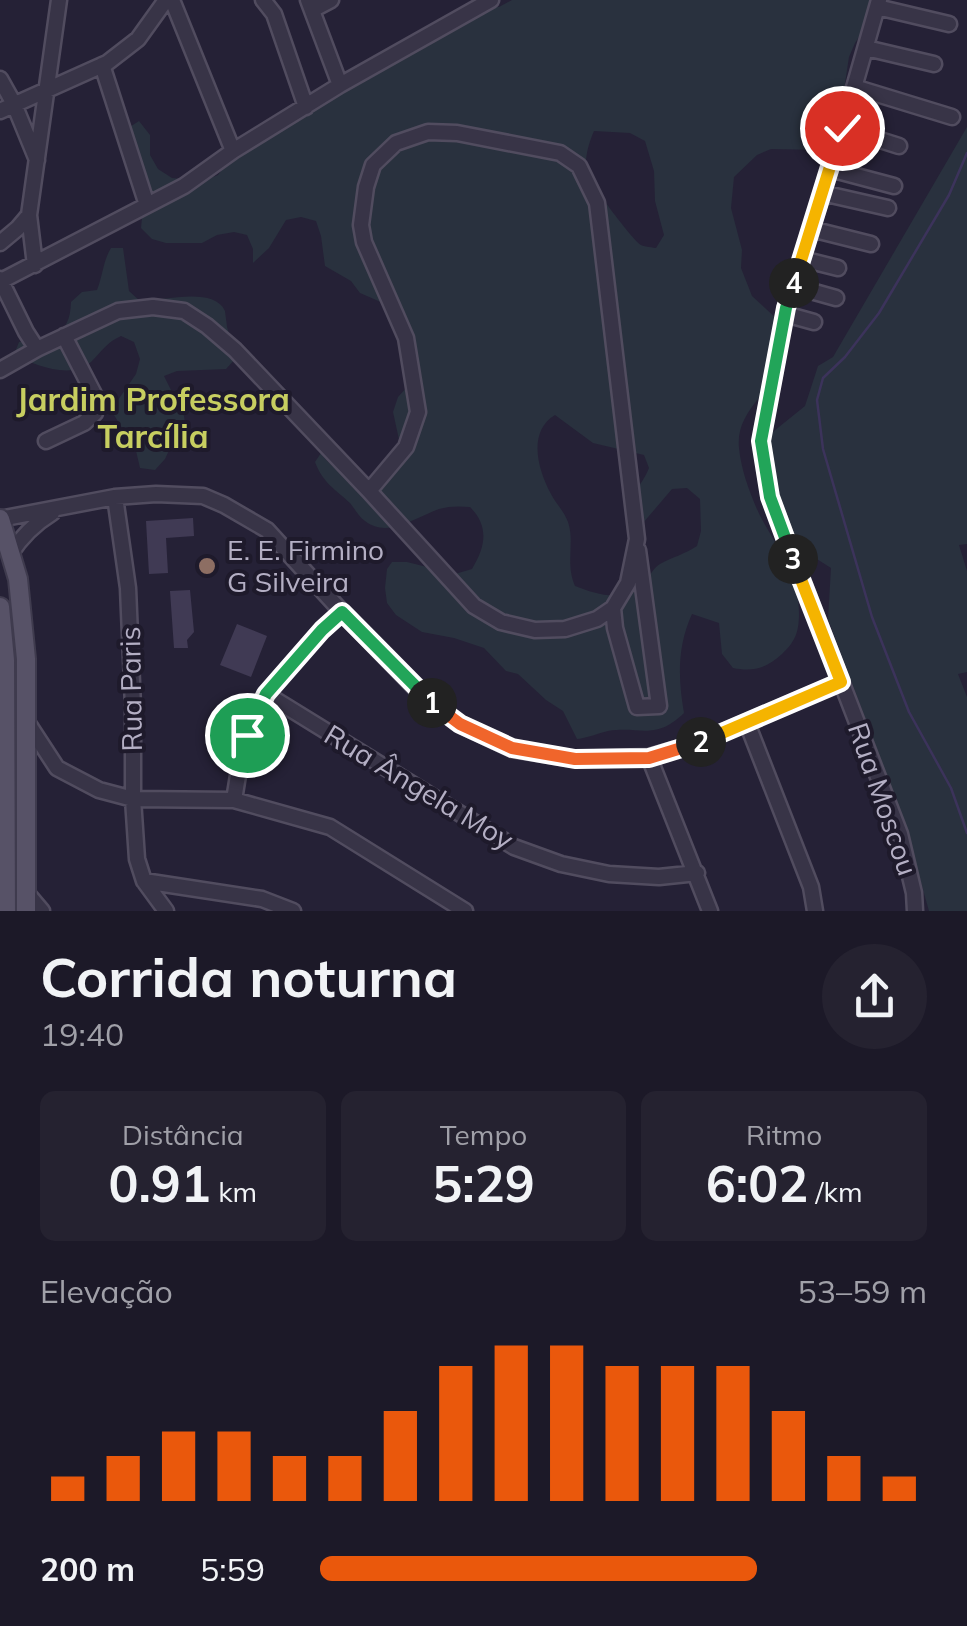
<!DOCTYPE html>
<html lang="pt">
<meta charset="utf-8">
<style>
body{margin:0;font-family:Mulish,sans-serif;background:#252230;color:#f1f3f6;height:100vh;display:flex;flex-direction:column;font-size:38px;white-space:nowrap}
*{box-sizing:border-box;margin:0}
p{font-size:32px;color:#a0a0a8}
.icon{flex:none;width:55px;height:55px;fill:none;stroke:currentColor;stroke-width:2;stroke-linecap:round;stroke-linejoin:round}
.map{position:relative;height:911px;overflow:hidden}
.sheet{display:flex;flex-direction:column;background:#1c1928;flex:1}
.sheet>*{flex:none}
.pin{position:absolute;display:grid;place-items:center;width:85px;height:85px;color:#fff;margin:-42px;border:5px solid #fff;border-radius:50%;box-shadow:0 2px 10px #0007}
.km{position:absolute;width:50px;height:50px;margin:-25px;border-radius:50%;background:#222;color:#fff;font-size:28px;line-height:50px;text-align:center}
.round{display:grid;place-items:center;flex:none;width:105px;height:105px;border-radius:52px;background:#252230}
.head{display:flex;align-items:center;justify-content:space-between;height:170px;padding:0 40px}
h1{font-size:55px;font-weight:700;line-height:75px}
.stats{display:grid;grid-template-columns:repeat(3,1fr);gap:15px;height:170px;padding:10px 40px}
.stats div{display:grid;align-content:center;border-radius:15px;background:#252230;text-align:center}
.stats b{font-size:50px;font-weight:700}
.stats small{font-size:28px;font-weight:400}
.stats p{font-size:28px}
.chart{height:280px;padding:20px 40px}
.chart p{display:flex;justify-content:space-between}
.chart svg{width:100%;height:180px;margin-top:10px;stroke:#ea580c;stroke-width:6}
ul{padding:0 40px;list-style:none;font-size:32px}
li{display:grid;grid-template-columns:160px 120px 1fr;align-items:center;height:75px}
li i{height:25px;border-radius:12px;background:#ea580c}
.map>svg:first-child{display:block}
.green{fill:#29313e;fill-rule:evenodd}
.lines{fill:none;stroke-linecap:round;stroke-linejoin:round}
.stream{stroke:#3c335b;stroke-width:2.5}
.building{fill:#403a54}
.minor-casing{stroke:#514c5f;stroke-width:19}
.major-casing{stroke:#3f3b4e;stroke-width:22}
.minor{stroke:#383447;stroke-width:14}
.major{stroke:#575267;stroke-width:18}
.split-1-casing{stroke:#fff;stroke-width:20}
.split-2-casing{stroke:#fff;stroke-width:20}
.split-3-casing{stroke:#fff;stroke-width:20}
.split-4-casing{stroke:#fff;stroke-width:20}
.split-5-casing{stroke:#fff;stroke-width:20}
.split-1{stroke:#22a559;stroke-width:12}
.split-2{stroke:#f0652b;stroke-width:12}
.split-3{stroke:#f5b400;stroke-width:12}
.split-4{stroke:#22a559;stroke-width:12}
.split-5{stroke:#f5b400;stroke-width:12}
.education-dot{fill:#8d6e63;stroke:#1e1a2b;stroke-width:4}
.labels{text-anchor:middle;stroke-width:8;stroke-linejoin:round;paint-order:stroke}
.poi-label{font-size:28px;fill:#b4afc4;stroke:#1e1a2b;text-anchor:start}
.street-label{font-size:28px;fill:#b4afc4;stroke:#1e1a2b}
.quarter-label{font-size:32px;font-weight:bold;fill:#c7ce60;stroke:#1e1a2b}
</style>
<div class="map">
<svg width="967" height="911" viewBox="0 0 967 911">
<rect width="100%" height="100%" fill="#252136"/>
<path class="green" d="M512 0H876L866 26 855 43 849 57 836 142 822 150 771 149 757 155 734 177 731 208 742 250 741 268 752 296 777 319C775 338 777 362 771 380 769 388 763 393 758 399 746 414 737 428 739 448 741 468 748 488 756 507 773 545 799 568 799 613 799 631 796 641 782 654 767 668 753 672 733 668L722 654 719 623 692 614C677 647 678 678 684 713 655 741 641 726 608 731 598 733 588 738 577 739L563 711 546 700 518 674 506 671 484 648 454 638 422 632 396 615 387 603 385 588 387 569 392 562H407L455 574 472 569C486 546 489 526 470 507 459 506 449 506 439 509 416 517 388 539 365 521 359 517 355 509 350 503 335 489 323 483 315 462L321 453C332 472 363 482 384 487L396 463 400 444 393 412 398 397 408 386 416 358 414 337 403 320 390 306 360 293 351 281 325 266 321 236 316 221 301 217 286 220 269 248 253 263V249L247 235 234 232 217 235 202 243H166L152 239 141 228 144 197C127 176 122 159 122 132L139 121 150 135V155L158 169 172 178 203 181 218 175 252 131 266 123 312 106 494 7H499ZM594 131 630 133 645 141 654 171 655 201 664 235 656 248C655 248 642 246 641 245 634 242 592 185 588 177 583 162 588 145 594 131ZM555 415 593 443 644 455 649 468C640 490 627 494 626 521L643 523 672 489 687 488 700 499 701 531 697 546C685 554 673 557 660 564 653 568 650 576 644 583 625 603 598 595 575 586 565 563 575 542 568 522 564 511 556 504 551 494 538 470 527 432 555 415Z
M967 127V544L959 545 967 571V672L958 674 967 697V911H929L904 822 828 619 831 568 798 547 776 493 769 435 805 406 818 366 833 357Z
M111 248H123L129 291 140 301C163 301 214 286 225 311 225 312 227 325 227 327 230 338 234 347 236 358L226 369 177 371 164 376 184 416 186 431 171 446 165 459 155 470 140 468 133 438 122 428 114 415 118 400 136 374 140 359 134 342 121 336C107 342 102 351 91 362 71 380 35 365 14 355L19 342C51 339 70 337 71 302L82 292 97 290C103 275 103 261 111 248Z"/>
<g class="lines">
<path class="stream" d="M967 153 949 195 879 313 845 357 823 378 817 400 823 449 872 617 909 712 951 788 967 833"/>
</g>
<path class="building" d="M193 518 194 536 166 538 168 573 149 574 146 521Z
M190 590 194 632 187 640 188 648H174L170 591Z
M237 624 267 636 251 677 220 665Z"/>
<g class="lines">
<g class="minor-casing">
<path id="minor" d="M172 0 233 151
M263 0 274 14 306 107
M308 0 340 85
M879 0 839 140 786 308 761 441 770 497 900 834 914 893 915 911
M877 7 949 24
M312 10 331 0
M866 48 934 64
M102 65 147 205
M0 79 14 104 37 160
M854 87 952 117
M0 111 107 63 138 39 166 0
M842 128 899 146
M830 169 894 186
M822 193 888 208
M29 215 35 265
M811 229 871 244
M0 243 18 228 29 215 59 0
M802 259 838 268
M0 279 26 332 37 349
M1 281 184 186 233 151 340 85 491 0
M793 286 836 298
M785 314 814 322
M0 370 37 349 118 311 153 307 184 311 207 326 235 350 369 491 474 606 501 622 535 630 565 629 597 619 613 608 628 583 637 539 597 203 579 166 560 153 457 133 428 132 396 143 373 165 366 187 361 225 364 242 406 338 418 412 406 447 369 491
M46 441 84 423 95 413 94 394 64 336
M115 497 128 588 133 707V799L137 859 144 881 166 911
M0 519 115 497 156 494 203 496 224 505 267 530 342 612 423 696 459 724 512 749 575 759 649 757 698 743 841 682
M10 554C22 536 34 524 52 513
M613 608 615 628 637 707 659 706 638 550
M266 694 514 847 561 864 609 874 659 877 697 873
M27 722 57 768 99 790 133 799 234 800 330 827 465 911
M747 723 811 887 815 911
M649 757 710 911
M234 800 241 757 247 735 266 694 322 630 342 612
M144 881 262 899 293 911
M25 891 42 911"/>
</g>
<g class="major-casing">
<path id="major" d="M0 519 18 579 26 659V911
M0 607 5 660 6 911"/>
</g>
<use href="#minor" class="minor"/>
<use href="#major" class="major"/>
</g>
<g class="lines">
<g class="split-1-casing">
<path id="split-1" d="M247 735 266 694 322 630 342 612 432 703"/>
</g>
<g class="split-2-casing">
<path id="split-2" d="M432 703 460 724 512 748 575 759 649 758 701 742"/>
</g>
<g class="split-3-casing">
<path id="split-3" d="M701 742 841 682 793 559"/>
</g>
<g class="split-4-casing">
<path id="split-4" d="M793 559 770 497 761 441 786 308 794 283"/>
</g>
<g class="split-5-casing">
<path id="split-5" d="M794 283 842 128"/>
</g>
<use href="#split-1" class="split-1"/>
<use href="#split-2" class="split-2"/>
<use href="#split-3" class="split-3"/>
<use href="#split-4" class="split-4"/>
<use href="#split-5" class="split-5"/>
</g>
<circle class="education-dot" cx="207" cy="566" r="10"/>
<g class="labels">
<g class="poi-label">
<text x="227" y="560">E. E. Firmino<tspan x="227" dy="32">G Silveira</tspan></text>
</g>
<g class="street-label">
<text transform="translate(131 689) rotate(-91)" y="10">Rua Paris</text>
<text transform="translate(419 787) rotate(31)" y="10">Rua Ângela Moy</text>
<text transform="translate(883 799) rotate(71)" y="10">Rua Moscou</text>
</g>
<g class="quarter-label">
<text x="153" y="411">Jardim Professora<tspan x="153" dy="37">Tarcília</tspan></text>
</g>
</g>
</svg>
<div class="pin" style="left:247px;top:735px;background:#1e9e55"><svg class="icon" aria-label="arrive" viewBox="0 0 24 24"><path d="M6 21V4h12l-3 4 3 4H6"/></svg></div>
<div class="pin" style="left:842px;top:128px;background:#d93025"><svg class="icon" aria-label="check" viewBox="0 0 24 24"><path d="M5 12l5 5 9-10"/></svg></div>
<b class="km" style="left:432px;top:703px">1</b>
<b class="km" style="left:701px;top:742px">2</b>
<b class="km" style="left:793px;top:559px">3</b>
<b class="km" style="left:794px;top:283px">4</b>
</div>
<section class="sheet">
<div class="head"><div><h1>Corrida noturna</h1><p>19:40</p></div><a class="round"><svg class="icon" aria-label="share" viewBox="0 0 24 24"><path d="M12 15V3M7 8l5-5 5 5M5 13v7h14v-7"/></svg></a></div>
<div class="stats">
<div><p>Distância</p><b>0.91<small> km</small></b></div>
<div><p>Tempo</p><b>5:29</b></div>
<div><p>Ritmo</p><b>6:02<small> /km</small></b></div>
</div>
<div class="chart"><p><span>Elevação</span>53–59 m</p>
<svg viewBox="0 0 160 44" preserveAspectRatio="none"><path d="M5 44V38M15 44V33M25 44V27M35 44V27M45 44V33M55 44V33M65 44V22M75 44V11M85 44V6M95 44V6M105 44V11M115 44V11M125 44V11M135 44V22M145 44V33M155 44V38"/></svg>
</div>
<ul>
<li><b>200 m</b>5:59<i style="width:72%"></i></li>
</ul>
</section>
